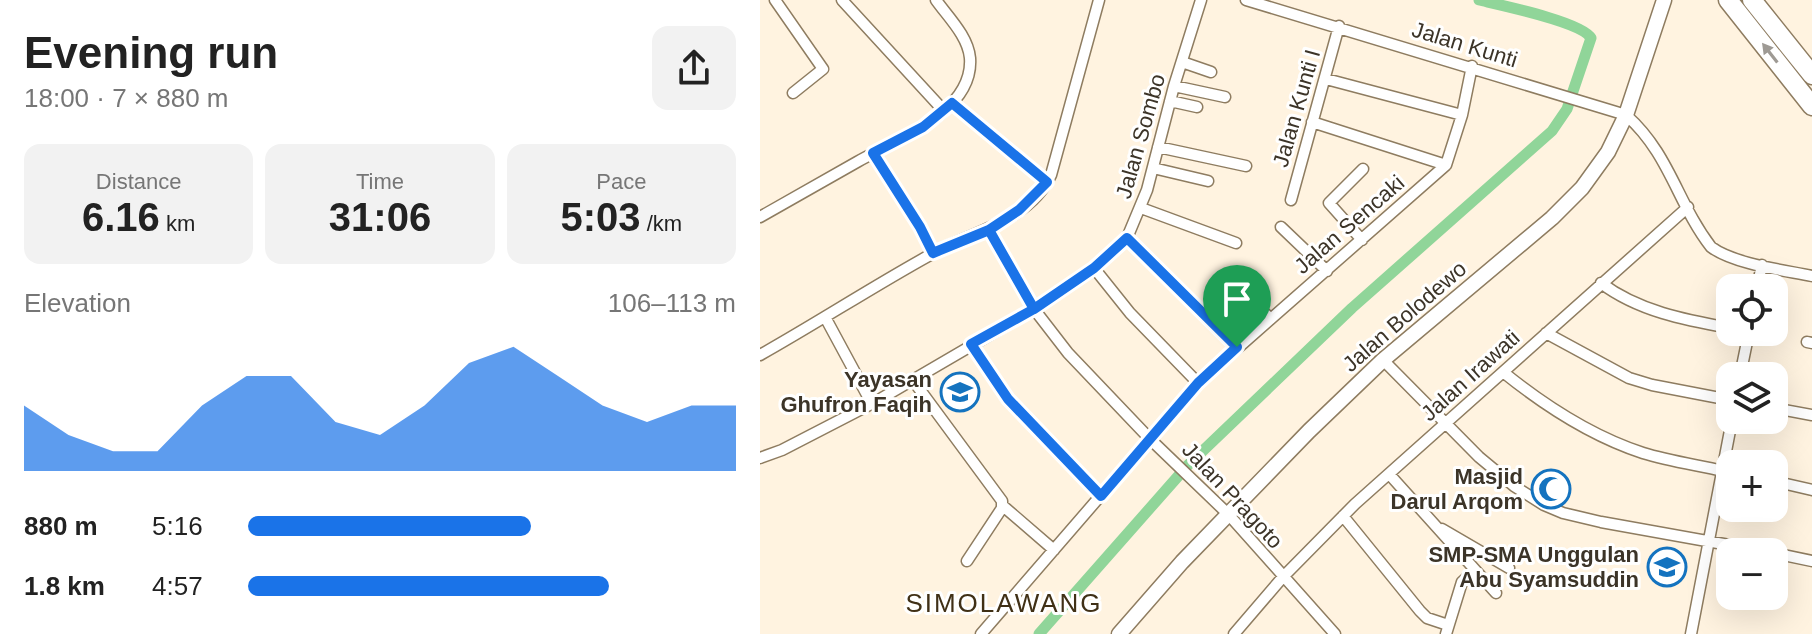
<!DOCTYPE html>
<meta charset="utf-8">
<style>
body{margin:0;font-family:Helvetica,sans-serif;background:#f2f2f2;color:#222;height:100vh;display:flex;flex-direction:column;font-size:30px;white-space:nowrap}
*{box-sizing:border-box;margin:0}
p{font-size:26px;color:#767676}
.icon{flex:none;width:44px;height:44px;fill:none;stroke:currentColor;stroke-width:2;stroke-linecap:round;stroke-linejoin:round}
.map{position:relative;flex:1;overflow:hidden}
.drawer{display:flex;flex-direction:column;background:#fff;width:760px}
.drawer>*{flex:none}
.controls{position:absolute;left:956px;top:274px;display:grid;gap:16px}
.controls a{display:grid;place-items:center;width:72px;height:72px;border-radius:16px;background:#fff;box-shadow:0 8px 32px #0002;font-size:40px}
.pin{position:absolute;display:grid;place-items:center;width:68px;height:68px;color:#fff;margin:-82px -34px;border-radius:50% 50% 50% 0;rotate:-45deg;box-shadow:0 0 8px #0007}
.pin .icon{rotate:45deg}
.round{display:grid;place-items:center;flex:none;width:84px;height:84px;border-radius:16px;background:#f2f2f2}
.headline{display:flex;align-items:center;justify-content:space-between;height:136px;padding:0 24px}
h1{font-size:44px;font-weight:700;line-height:60px}
.metrics{display:grid;grid-template-columns:repeat(3,1fr);gap:12px;height:136px;padding:8px 24px}
.metrics div{display:grid;align-content:center;border-radius:16px;background:#f2f2f2;text-align:center}
.metrics b{font-size:40px;font-weight:700}
.metrics small{font-size:22px;font-weight:400}
.metrics p{font-size:22px}
.chart{height:224px;padding:16px 24px}
.chart p{display:flex;justify-content:space-between}
.chart svg{width:100%;height:144px;margin-top:8px;fill:#1a73e8;opacity:.7}
ul{padding:0 24px;list-style:none;font-size:26px}
li{display:grid;grid-template-columns:128px 96px 1fr;align-items:center;height:60px}
li i{height:20px;border-radius:10px;background:#1a73e8}
main{display:flex;flex:1;min-height:0}
.map>svg:first-child{display:block}
.lines{fill:none;stroke-linecap:round;stroke-linejoin:round}
.canal{stroke:#90d599;stroke-width:11}
.street-casing{stroke:#8e7c60;stroke-width:13}
.secondary-casing{stroke:#8e7c60;stroke-width:17}
.highway-casing{stroke:#8e7c60;stroke-width:21}
.street{stroke:#fff;stroke-width:10}
.secondary{stroke:#fff;stroke-width:14}
.highway{stroke:#fff;stroke-width:18}
.oneway{fill:#9e9a94}
.route-casing{stroke:#fff;stroke-width:16}
.route{stroke:#1a73e8;stroke-width:10}
.labels{text-anchor:middle;stroke-width:6;stroke-linejoin:round;paint-order:stroke}
.street-label{font-size:22px;fill:#3c3428;stroke:#fff}
.poi-label{font-size:22px;font-weight:bold;fill:#3c3428;stroke:#fff;text-anchor:end}
.quarter-label{font-size:26px;letter-spacing:2px;fill:#403016;stroke:#fff}
</style>
<main>
<section class="drawer">
<div class="headline"><div><h1>Evening run</h1><p>18:00 · 7 × 880 m</p></div><a class="round"><svg class="icon" aria-label="share" viewBox="0 0 24 24"><path d="M12 15V3M7 8l5-5 5 5M5 13v7h14v-7"/></svg></a></div>
<div class="metrics">
<div><p>Distance</p><b>6.16<small> km</small></b></div>
<div><p>Time</p><b>31:06</b></div>
<div><p>Pace</p><b>5:03<small> /km</small></b></div>
</div>
<div class="chart"><p><span>Elevation</span>106–113 m</p>
<svg viewBox="0 0 160 44" preserveAspectRatio="none"><path d="M0 44V24L10 33L20 38L30 38L40 24L50 15L60 15L70 29L80 33L90 24L100 11L110 6L120 15L130 24L140 29L150 24L160 24V44z"/></svg>
</div>
<ul>
<li><b>880 m</b>5:16<i style="width:58%"></i></li>
<li><b>1.8 km</b>4:57<i style="width:74%"></i></li>
</ul>
</section>
<div class="map">
<svg width="1052" height="634" viewBox="0 0 1052 634">
<rect width="100%" height="100%" fill="#fff3e0"/>
<g class="lines">
<path class="canal" d="M279 634 428 465 592 308 792 131 807 109 831 38C822 22 740 5 719 0"/>
<g class="street-casing">
<path id="street" d="M15 0 63 69 33 93
M82 0 184 111
M486 0 866 115C910 154 917 203 951 247 974 264 1023 270 1052 276
M422 62 451 72
M566 79 702 115
M414 86 465 97
M410 101 437 107
M192 103 287 182
M552 122 686 165
M398 147 486 166
M113 153 160 227 173 253
M393 168 448 181
M531 200 579 26
M381 208 476 243
M0 217C33 198 65 180 97 162 135 140 214 113 210 58 208 36 188 17 176 0
M521 227 567 271
M229 230 274 309 308 353 389 438 468 514 575 634
M367 238 477 347
M602 240 569 203 603 169
M334 268 370 313 438 383
M470 282 510 318
M841 283C878 311 925 320 970 328
M997 288 1002 265
M65 317 112 404
M786 333 869 378 892 385 970 400
M1047 342 1052 343
M211 344 248 399 341 496
M0 355C57 323 112 287 170 255 210 232 269 222 291 175L339 0
M623 360 719 457 754 486 784 505 803 513 841 522 1008 552
M743 372C785 406 831 436 883 453 909 461 937 465 963 471
M980 376 989 332
M152 379 242 501V508L207 561
M1014 408 1052 415
M0 458 22 450 115 402 269 312 334 268 367 238 387 190 414 86 441 0
M629 474 736 593
M1022 483 1052 490
M243 506 294 550
M583 516 660 611 667 618 688 625
M682 529 749 568
M1014 553 1052 561
M221 634 438 383 686 165 702 115 712 66
M474 634 522 578 595 504 928 207
M686 634 702 582 715 570
M931 634 972 420"/>
</g>
<g class="secondary-casing">
<path id="secondary" d="M359 634 422 562 549 431 623 360 792 218 822 188 848 152 866 115 904 0"/>
</g>
<g class="highway-casing">
<path id="highway" d="M968 0 1052 106
M992 0 1052 75"/>
</g>
<use href="#street" class="street"/>
<use href="#secondary" class="secondary"/>
<use href="#highway" class="highway"/>
</g>
<defs><path id="oneway-solid" d="M-6-.8H1V-3.2L6.5 0L1 3.2V.8H-6Z" transform="scale(2)"/></defs>
<use class="oneway" href="#oneway-solid" transform="translate(1010 53) rotate(-128)"/>
<g class="lines">
<g class="route-casing">
<path id="route" d="M477 347 367 238 334 268 274 309 229 230 173 253 160 227 113 153 163 127 192 103 287 182 259 210 229 230 274 309 211 344 248 399 341 496 438 383 477 347"/>
</g>
<use href="#route" class="route"/>
</g>
<defs>
<g id="school-ring" transform="scale(2)"><circle r="9.5" fill="#fff" stroke="#1473bf" stroke-width="1.5"/><path d="M0-5L7-2L0 1L-7-2ZM-4 1L0 2.5L4 1V4Q0 6-4 4Z" fill="#1473bf"/></g>
<g id="mosque-ring" transform="scale(2)"><circle r="9.5" fill="#fff" stroke="#1473bf" stroke-width="1.5"/><path d="M3.5-4.9A6 6 0 1 0 3.5 4.9A5 5 0 1 1 3.5-4.9Z" fill="#1473bf"/></g>
</defs>
<g fill-rule="evenodd">
<use href="#school-ring" x="200" y="392"/>
<use href="#mosque-ring" x="791" y="489"/>
<use href="#school-ring" x="907" y="567"/>
</g>
<g class="labels">
<g class="street-label">
<text transform="translate(705 44) rotate(17)" y="8">Jalan Kunti</text>
<text transform="translate(536 108) rotate(-74)" y="8">Jalan Kunti I</text>
<text transform="translate(380 136) rotate(-74)" y="8">Jalan Sombo</text>
<text transform="translate(589 224) rotate(-41)" y="8">Jalan Sencaki</text>
<text transform="translate(644 316) rotate(-41)" y="8">Jalan Bolodewo</text>
<text transform="translate(710 375) rotate(-42)" y="8">Jalan Irawati</text>
<text transform="translate(473 495) rotate(47)" y="8">Jalan Pragoto</text>
</g>
<g class="poi-label">
<text x="172" y="387">Yayasan<tspan x="172" dy="25">Ghufron Faqih</tspan></text>
<text x="763" y="484">Masjid<tspan x="763" dy="25">Darul Arqom</tspan></text>
<text x="879" y="562">SMP-SMA Unggulan<tspan x="879" dy="25">Abu Syamsuddin</tspan></text>
</g>
<g class="quarter-label">
<text x="244" y="612">SIMOLAWANG</text>
</g>
</g>
</svg>
<div class="controls">
<a><svg class="icon" aria-label="locate" viewBox="0 0 24 24"><circle cx="12" cy="12" r="6"/><path d="M12 2v4M12 18v4M2 12h4M18 12h4"/></svg></a>
<a><svg class="icon" aria-label="layers" viewBox="0 0 24 24"><path d="M12 4l9 5-9 5-9-5zM3 14l9 5 9-5"/></svg></a>
<a>+</a>
<a>−</a>
</div>
<div class="pin" style="left:477px;top:347px;background:#1e9e55"><svg class="icon" aria-label="arrive" viewBox="0 0 24 24"><path d="M6 21V4h12l-3 4 3 4H6"/></svg></div>
</div>
</main>
